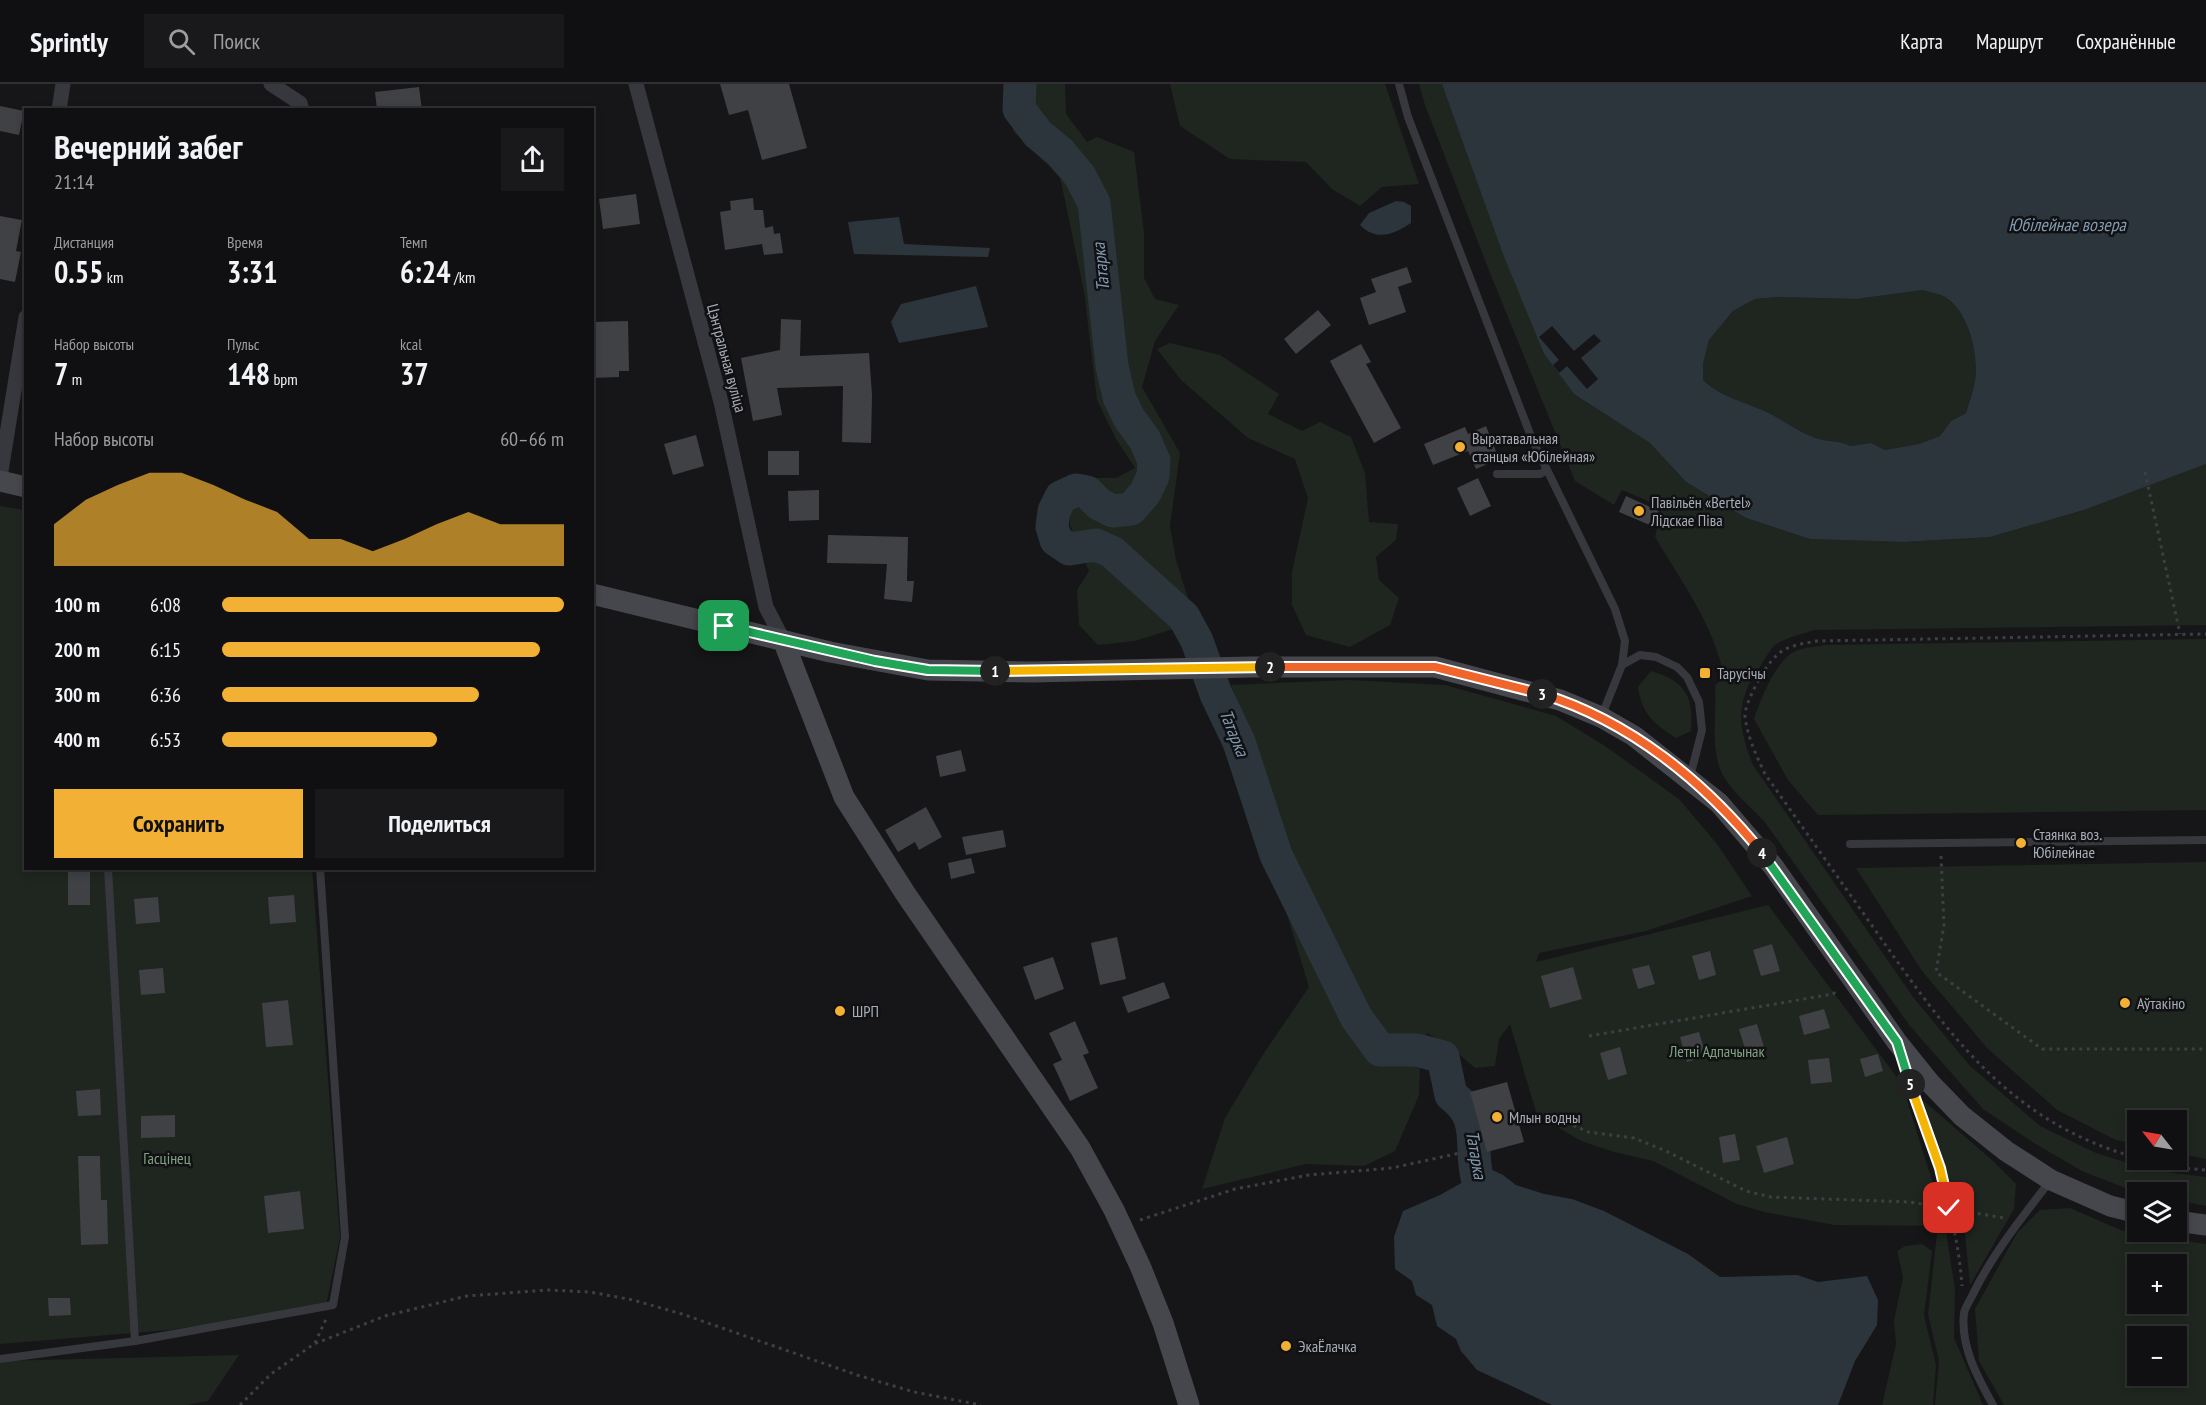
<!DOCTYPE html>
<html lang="ru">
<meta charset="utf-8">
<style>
body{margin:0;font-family:"PT Sans Narrow",sans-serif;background:#19191b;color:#f1f3f6;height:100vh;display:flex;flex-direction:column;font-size:22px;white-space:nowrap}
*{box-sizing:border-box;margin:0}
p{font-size:20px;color:#9c9d9f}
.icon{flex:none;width:33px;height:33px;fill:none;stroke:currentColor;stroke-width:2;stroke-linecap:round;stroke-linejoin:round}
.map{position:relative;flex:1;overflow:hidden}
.sheet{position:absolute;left:24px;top:24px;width:570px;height:762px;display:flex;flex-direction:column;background:#101012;border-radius:0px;box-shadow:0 3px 9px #0003,0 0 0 2px #303032}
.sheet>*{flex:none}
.needle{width:39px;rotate:301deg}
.fabs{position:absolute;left:2127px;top:1026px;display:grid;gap:12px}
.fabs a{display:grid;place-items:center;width:60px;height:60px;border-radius:0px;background:#101012;box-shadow:0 3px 9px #0003,0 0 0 2px #303032;font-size:30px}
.pin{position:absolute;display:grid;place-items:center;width:51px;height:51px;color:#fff;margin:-26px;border-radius:12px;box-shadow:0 3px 9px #0006}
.km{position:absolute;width:30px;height:30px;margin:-15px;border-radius:50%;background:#222;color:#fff;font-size:16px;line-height:30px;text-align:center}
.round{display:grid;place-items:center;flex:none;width:63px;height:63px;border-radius:0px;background:#19191b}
.head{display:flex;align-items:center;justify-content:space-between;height:102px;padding:0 30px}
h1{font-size:33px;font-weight:800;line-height:45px}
.figures{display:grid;grid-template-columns:repeat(3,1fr);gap:9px;height:102px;padding:6px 30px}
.figures div{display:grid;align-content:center}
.figures b{font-size:30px;font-weight:800}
.figures small{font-size:16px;font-weight:400}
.figures p{font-size:16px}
.chart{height:168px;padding:12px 30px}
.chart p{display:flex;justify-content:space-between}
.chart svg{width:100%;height:108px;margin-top:6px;fill:#f2b134;opacity:.7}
.button{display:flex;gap:12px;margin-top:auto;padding:12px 30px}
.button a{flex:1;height:69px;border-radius:0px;background:#f2b134;color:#111;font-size:24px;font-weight:800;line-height:69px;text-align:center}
.button a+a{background:#19191b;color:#f1f3f6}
ul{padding:0 30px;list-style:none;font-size:20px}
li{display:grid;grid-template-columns:96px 72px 1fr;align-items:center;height:45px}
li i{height:15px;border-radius:8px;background:#f2b134}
header{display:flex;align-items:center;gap:36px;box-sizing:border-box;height:84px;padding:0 30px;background:#101012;border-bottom:2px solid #303032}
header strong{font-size:28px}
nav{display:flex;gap:33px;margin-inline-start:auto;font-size:21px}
.search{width:420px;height:54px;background:#19191b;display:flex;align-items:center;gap:15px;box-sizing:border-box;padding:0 21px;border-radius:0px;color:#9c9d9f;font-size:22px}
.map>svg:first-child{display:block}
.green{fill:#1e261f;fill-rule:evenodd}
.water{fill:#2c353c;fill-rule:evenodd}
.pier{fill:#161618}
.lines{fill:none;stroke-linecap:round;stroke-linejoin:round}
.river{stroke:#2c353c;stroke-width:33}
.building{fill:#404145}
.path{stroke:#3d3f44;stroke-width:3;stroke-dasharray:3 4.5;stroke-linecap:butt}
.lane{stroke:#37383d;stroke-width:8}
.street{stroke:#37383d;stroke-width:15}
.secondary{stroke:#45474d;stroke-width:21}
.split-1-casing{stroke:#fff;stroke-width:12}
.split-2-casing{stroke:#fff;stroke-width:12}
.split-3-casing{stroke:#fff;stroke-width:12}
.split-4-casing{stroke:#fff;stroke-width:12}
.split-5-casing{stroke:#fff;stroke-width:12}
.split-6-casing{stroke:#fff;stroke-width:12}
.split-1{stroke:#22a559;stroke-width:8}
.split-2{stroke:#f5b400;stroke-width:8}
.split-3{stroke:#f0652b;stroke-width:8}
.split-4{stroke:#f0652b;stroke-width:8}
.split-5{stroke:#22a559;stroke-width:8}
.split-6{stroke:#f5b400;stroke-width:8}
.poi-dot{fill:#f2b134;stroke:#111113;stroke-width:2}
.labels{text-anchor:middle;stroke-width:5;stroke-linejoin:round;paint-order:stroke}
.street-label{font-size:16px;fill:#a8adb8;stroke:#111113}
.poi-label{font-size:16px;fill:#a8adb8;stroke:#111113;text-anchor:start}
.park-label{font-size:16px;fill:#7fa381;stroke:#111113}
.water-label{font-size:18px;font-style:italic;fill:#7f9bb3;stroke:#111113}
</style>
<header>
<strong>Sprintly</strong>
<div class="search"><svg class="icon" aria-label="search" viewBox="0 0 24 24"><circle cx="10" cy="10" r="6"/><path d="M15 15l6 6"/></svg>Поиск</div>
<nav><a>Карта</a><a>Маршрут</a><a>Сохранённые</a></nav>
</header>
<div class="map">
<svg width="2206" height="1321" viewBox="0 0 2206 1321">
<rect width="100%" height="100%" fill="#161618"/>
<path class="green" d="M1010 0H1065L1066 30 1087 58 1097 53 1134 68 1144 149V194L1155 215 1179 221 1155 257 1142 303 1180 369 1170 442 1176 476 1188 514 1173 545 1135 557 1098 561 1079 541 1077 506 1089 487 1070 441 1069 394H1116L1135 384 1116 355 1097 316 1084 207 1060 93 1013 47Z
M1170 0H1385L1419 100 1382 103 1360 122 1332 105 1306 78 1230 75 1180 42Z
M1419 0H1442L1544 270 1574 310 1650 359 1686 398 1746 434 1810 455 1904 458 1990 453 2084 426 2206 380V541L1814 546C1802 550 1789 553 1778 559 1771 563 1766 574 1761 581 1735 617 1737 641 1753 681L1913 913 1970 982 2040 1042 2096 1069 2150 1086 2206 1093V1122L2177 1116 2176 1108H2143L2130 1106 2082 1087 2034 1059 1983 1025 1910 942 1764 737C1749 721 1726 703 1719 682 1711 657 1717 627 1715 602L1724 592C1714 541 1681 497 1655 453L1662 423 1622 406 1614 421 1575 397 1490 189 1425 21Z
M1923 206C1928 208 1935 209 1941 211 1968 224 1979 270 1975 298 1973 308 1969 319 1966 329L1951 337 1940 352 1919 360 1885 366 1871 359 1850 362C1839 356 1830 358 1819 355 1802 350 1785 337 1769 329 1746 318 1722 314 1703 296V280L1709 256 1733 227 1755 215 1778 213 1856 215Z
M1170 259 1220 271 1279 310 1268 330 1302 347 1320 338 1351 353 1365 389 1369 438 1398 440 1396 456 1376 473 1379 496 1399 514 1390 541 1350 563 1306 551 1292 521V488L1308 414 1295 375 1248 354 1181 296 1157 265Z
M0 422 25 426 26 784 312 785 340 1153 326 1222 169 1246 0 1260Z
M2206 555V726L1818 731 1788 696 1754 635C1760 616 1776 575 1796 567 1805 563 1816 563 1825 561Z
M1651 587C1685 597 1694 612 1691 647L1676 654C1653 639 1642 630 1638 603Z
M1349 596 1445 601 1556 632 1605 662 1679 715 1717 760 1752 812 1646 847 1539 869 1536 878 1768 821 1902 1000 1946 1142 1834 1141 1764 1128 1737 1120 1653 1077 1614 1068 1581 1057 1537 1031 1510 940 1499 955 1495 982 1475 984 1453 965 1427 949 1420 982 1419 1011 1395 1067 1364 1082 1306 1080 1202 1105 1225 1034 1262 972 1309 903 1279 804 1256 738 1282 749 1231 601Z
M2206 778V1075L2177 1069 2176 1036H2138L2137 1061 2116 1056 2057 1026 1987 964 1922 887 1856 784Z
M1918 1012 1992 1076 2016 1100 2014 1125 1970 1201 1965 1150Z
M2070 1124 2123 1147 2206 1160V1321H2004L1979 1277 1975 1225 2017 1149 2040 1126ZM2138 1180H2176V1220H2138ZM2138 1252H2176V1292H2138Z
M1946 1148 1955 1205 1954 1254 1983 1321H1935L1939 1277 1928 1230 1937 1150Z
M1922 1160 1932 1167 1924 1231 1936 1281 1933 1321H1882L1896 1260 1894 1237 1903 1193 1897 1167 1905 1162Z
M239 1271 208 1317 187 1321H0V1277Z"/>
<path class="water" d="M1442 0H2206V380L2084 426 1990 453 1904 458 1810 455 1746 434 1686 398 1650 359 1574 310 1544 270 1503 170ZM1923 206C1928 208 1935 209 1941 211 1968 223 1979 270 1975 297 1973 308 1969 319 1966 329L1951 337 1940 352 1919 360 1885 366 1871 359 1850 362C1839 356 1830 358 1819 355 1802 350 1785 337 1769 329 1746 318 1722 314 1703 296V280L1709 256 1733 227 1755 215 1778 213 1856 215Z
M1396 117 1404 118 1411 122V139C1395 150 1376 158 1360 141L1369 129Z
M899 133 904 160 990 164 988 173 854 170 848 138Z
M976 202 988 243 899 259 891 238 901 220Z
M1488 1084 1503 1091 1516 1101 1544 1110 1572 1115 1604 1127 1688 1170 1720 1193 1797 1191 1818 1198 1867 1192 1878 1216 1877 1241 1855 1277 1838 1321H1552L1477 1286 1461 1267 1456 1255 1437 1242 1432 1221 1416 1211 1412 1197 1395 1185 1394 1153 1403 1127 1440 1111Z"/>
<path class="pier" d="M1552 242 1574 267 1594 250 1601 257 1581 274 1598 295 1587 305 1567 282 1559 289 1553 281 1559 276 1539 253Z"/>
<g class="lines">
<path class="river" d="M1020 0 1019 25 1038 50 1060 68 1080 92 1094 119 1112 282 1119 313 1129 334 1145 356 1154 377 1153 392 1145 409 1131 425 1113 427 1099 420 1087 408 1076 406 1061 413 1054 427 1052 443 1056 456 1069 465 1096 461 1112 468 1184 533 1197 557 1216 610 1239 658 1276 771 1356 933 1380 966H1417L1443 973 1451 1011C1483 1034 1469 1060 1477 1093 1481 1106 1488 1120 1492 1133"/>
</g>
<path class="building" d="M720 0H789L807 64 762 76 748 26 729 31Z
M419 3 422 26H377L375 8Z
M0 22 24 27 19 51 0 47Z
M636 110 640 140 603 145 599 115Z
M753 114 754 126H763L765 144 773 142 774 150 780 149 783 169 764 171 762 160 725 166 720 128 731 126 730 117Z
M0 132 22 136 16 167 21 168 15 198 0 195Z
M1407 183 1412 198 1398 203 1406 228 1369 241 1360 214 1376 208 1371 195Z
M1318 226 1331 241 1296 270 1284 255Z
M781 235 801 236 800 272 869 269 872 311 871 359 842 358 843 302 777 304 782 331 753 337 741 274 780 266Z
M628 237 629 287H619V293L592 294V238Z
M1361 260 1371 278 1366 280 1401 344 1374 359 1330 277Z
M1486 342 1499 375 1476 385 1468 367 1433 381 1424 360 1465 343 1468 350Z
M696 351 704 382 673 391 664 360Z
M768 367H799V391H768Z
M1478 394 1491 422 1470 432 1457 404Z
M819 406V436L789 437 788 407Z
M1626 412 1659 427 1652 442 1619 428Z
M828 451 908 453 907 497H914L912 518 884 515 887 480 827 479Z
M961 666 966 687 940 693 936 672Z
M926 723 942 753 919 766 915 758 898 768 885 746Z
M1003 746 1006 763 966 771 962 753Z
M971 774 975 789 951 795 948 779Z
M68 787H90V821H68Z
M294 811 296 838 270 840 268 813Z
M158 813 160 838 136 840 134 815Z
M1117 853 1126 895 1100 901 1091 859Z
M1772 860 1780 887 1761 892 1753 866Z
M1710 867 1716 891 1699 896 1692 872Z
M1053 873 1064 905 1035 916 1023 883Z
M1649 881 1655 900 1638 905 1632 885Z
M1573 883 1582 915 1550 924 1541 892Z
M163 884 165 909 141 911 139 886Z
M1164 898 1170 914 1128 929 1122 913Z
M288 916 293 961 266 963 262 919Z
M1824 925 1830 944 1804 951 1799 932Z
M1075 937 1089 969 1083 971 1098 1004 1070 1017 1053 980 1062 976 1049 949Z
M1757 940 1764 963 1746 968 1739 945Z
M1699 948 1706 972 1687 978 1680 953Z
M1620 963 1627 990 1608 996 1600 969Z
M1878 970 1883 987 1865 993 1860 975Z
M1829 974 1832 998 1811 1000 1808 976Z
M1507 998 1524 1058 1487 1068 1470 1008Z
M100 1005 101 1031 78 1032 76 1007Z
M175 1031V1053L141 1054V1032Z
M1735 1050 1740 1076 1723 1079 1719 1053Z
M1787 1053 1794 1080 1764 1089 1756 1062Z
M78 1072H100L101 1116H107L108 1160 81 1161Z
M300 1107 304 1145 268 1149 264 1112Z
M48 1214H70L71 1231 49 1232Z"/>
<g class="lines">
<path class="path" d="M2145 388 2180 550
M1941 772 1944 841 1936 888 2042 965H2206
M1589 952 1833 910 1836 907
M1914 1012C1935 1078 1957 1132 1962 1202
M1546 1029 1588 1048 1634 1054 1666 1067 1746 1107 1771 1113 1910 1118 2005 1134
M2138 1074C2008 1039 1946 947 1873 843 1837 792 1801 741 1765 690 1756 671 1748 654 1745 633 1744 619 1766 580 1777 571 1788 561 1802 560 1816 557L2206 550
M2143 1076 2169 1083 2206 1086
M1140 1136 1235 1105 1309 1091 1392 1084 1460 1069
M315 1259 326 1235
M240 1321 271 1290 314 1260 385 1232 467 1212 548 1206 590 1208 633 1216 682 1230 857 1291 914 1308 981 1321"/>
<path class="lane" d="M1399 0 1408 33 1532 355 1615 525 1625 557 1622 581 1602 631
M1497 390H1540L1547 386
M1622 581 1640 571 1656 573 1677 583 1687 593 1699 618 1702 646 1690 693
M1850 760 2206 756
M108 784 135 1257
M0 1275 135 1257 333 1221 345 1153 320 784
M1993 1321C1978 1294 1960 1262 1964 1229 1965 1223 1971 1215 1974 1208 1994 1168 2023 1132 2050 1097"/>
<path class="street" d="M271 0 300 19 302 26
M636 0 721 318 766 523 783 556
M59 26 63 0
M0 393 26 233"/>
<path class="secondary" d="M0 397 26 403
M592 510 830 568 928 586 1033 588 1251 583H1435L1560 616 1601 633 1634 652 1719 719 1773 782 1897 958 1930 999 1962 1032 2006 1067 2051 1096 2110 1122 2138 1129
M783 556 844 713 905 809 1080 1064 1114 1126 1141 1184 1163 1239 1189 1321
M2176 1137 2206 1141"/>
</g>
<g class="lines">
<g class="split-1-casing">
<path id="split-1" d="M724 542 875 577 928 586 995 587"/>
</g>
<g class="split-2-casing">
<path id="split-2" d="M995 587 1270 583"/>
</g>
<g class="split-3-casing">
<path id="split-3" d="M1270 583H1435L1542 610"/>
</g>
<g class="split-4-casing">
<path id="split-4" d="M1542 610C1630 637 1705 698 1762 769"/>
</g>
<g class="split-5-casing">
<path id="split-5" d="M1762 769 1897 958 1910 1000"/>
</g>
<g class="split-6-casing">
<path id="split-6" d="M1910 1000 1940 1084 1949 1124"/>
</g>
<use href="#split-1" class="split-1"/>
<use href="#split-2" class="split-2"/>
<use href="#split-3" class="split-3"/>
<use href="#split-4" class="split-4"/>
<use href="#split-5" class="split-5"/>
<use href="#split-6" class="split-6"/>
</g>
<g class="poi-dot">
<circle cx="1460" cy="363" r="6"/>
<circle cx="1639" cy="427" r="6"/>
<rect x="1699" y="583" width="12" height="12" rx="3"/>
<circle cx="2021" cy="759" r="6"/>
<circle cx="2125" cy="919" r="6"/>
<circle cx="840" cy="927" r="6"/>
<circle cx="1497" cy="1033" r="6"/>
<circle cx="1286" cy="1262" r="6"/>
</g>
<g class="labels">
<g class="street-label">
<text transform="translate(727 274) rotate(75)" y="6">Цэнтральная вуліца</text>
</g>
<g class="poi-label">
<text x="1472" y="360">Выратавальная<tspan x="1472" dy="18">станцыя «Юбілейная»</tspan></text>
<text x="1651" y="424">Павільён «Bertel»<tspan x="1651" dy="18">Лідскае Піва</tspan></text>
<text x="1717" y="595">Тарусічы</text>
<text x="2033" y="756">Стаянка воз.<tspan x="2033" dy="18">Юбілейнае</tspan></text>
<text x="2137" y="925">Аўтакіно</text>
<text x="852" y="933">ШРП</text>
<text x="1509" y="1039">Млын водны</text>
<text x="1298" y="1268">ЭкаЁлачка</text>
</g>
<g class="park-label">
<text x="1717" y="973">Летні Адпачынак</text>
<text x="167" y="1080">Гасцінец</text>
</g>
<g class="water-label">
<text x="2067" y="147">Юбілейнае возера</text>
<text transform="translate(1101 183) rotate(-96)" y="6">Татарка</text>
<text transform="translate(1234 649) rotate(68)" y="6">Татарка</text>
<text transform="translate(1476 1071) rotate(80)" y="6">Татарка</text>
</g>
</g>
</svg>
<div class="fabs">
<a><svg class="needle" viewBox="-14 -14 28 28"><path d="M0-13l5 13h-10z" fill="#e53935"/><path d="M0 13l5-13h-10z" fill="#9c9d9f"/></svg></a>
<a><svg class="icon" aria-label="layers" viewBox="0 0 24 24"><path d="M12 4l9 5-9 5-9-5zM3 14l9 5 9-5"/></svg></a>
<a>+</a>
<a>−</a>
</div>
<div class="pin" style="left:724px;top:542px;background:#1e9e55"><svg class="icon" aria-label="arrive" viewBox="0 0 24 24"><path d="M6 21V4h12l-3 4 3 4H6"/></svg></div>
<div class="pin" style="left:1949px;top:1124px;background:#d93025"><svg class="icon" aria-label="check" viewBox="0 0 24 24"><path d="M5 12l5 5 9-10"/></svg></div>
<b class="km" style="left:995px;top:587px">1</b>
<b class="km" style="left:1270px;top:583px">2</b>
<b class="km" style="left:1542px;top:610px">3</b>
<b class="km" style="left:1762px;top:769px">4</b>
<b class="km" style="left:1910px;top:1000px">5</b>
<section class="sheet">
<div class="head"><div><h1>Вечерний забег</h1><p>21:14</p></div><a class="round"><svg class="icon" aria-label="share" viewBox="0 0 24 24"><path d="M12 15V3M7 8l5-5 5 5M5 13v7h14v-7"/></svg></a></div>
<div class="figures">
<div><p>Дистанция</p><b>0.55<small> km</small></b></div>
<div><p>Время</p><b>3:31</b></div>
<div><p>Темп</p><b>6:24<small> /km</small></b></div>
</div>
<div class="figures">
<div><p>Набор высоты</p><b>7<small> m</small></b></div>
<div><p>Пульс</p><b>148<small> bpm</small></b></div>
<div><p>kcal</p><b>37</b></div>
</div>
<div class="chart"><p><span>Набор высоты</span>60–66 m</p>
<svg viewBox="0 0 160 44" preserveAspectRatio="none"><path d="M0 44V27L10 17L20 11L30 6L40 6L50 11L60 17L70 22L80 33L90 33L100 38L110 33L120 27L130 22L140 27L150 27L160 27V44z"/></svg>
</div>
<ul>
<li><b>100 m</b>6:08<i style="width:100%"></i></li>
<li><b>200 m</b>6:15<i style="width:93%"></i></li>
<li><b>300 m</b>6:36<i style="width:75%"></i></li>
<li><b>400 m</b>6:53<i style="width:63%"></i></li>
</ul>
<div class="button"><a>Сохранить</a><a>Поделиться</a></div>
</section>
</div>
